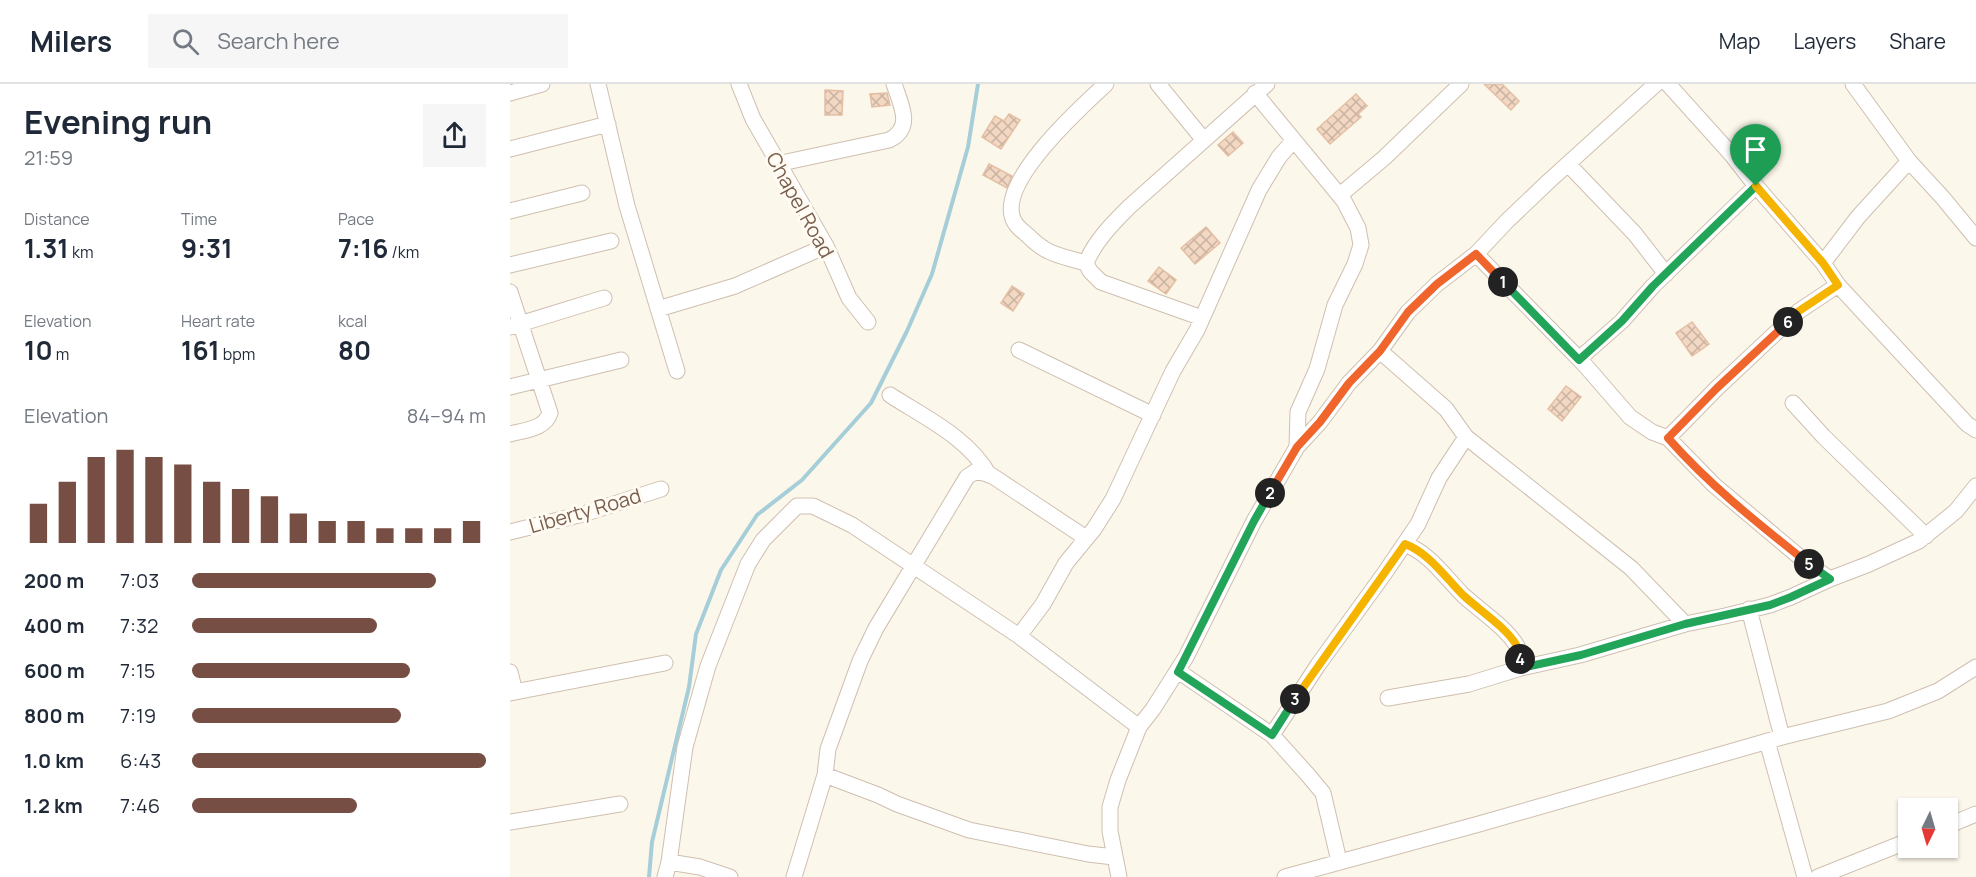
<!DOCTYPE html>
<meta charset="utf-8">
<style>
body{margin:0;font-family:Manrope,sans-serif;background:#f6f6f7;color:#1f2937;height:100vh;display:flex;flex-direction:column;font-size:22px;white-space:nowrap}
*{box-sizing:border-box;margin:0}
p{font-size:20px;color:#747a83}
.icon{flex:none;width:33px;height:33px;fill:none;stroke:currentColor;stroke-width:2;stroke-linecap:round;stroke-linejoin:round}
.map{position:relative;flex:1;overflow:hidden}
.panel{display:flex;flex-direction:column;background:#fff;width:510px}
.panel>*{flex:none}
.needle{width:39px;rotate:185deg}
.buttons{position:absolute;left:1388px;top:714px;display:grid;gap:12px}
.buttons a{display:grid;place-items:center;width:60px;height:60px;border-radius:0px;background:#fff;box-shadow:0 2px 4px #0004;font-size:30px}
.pin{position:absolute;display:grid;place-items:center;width:51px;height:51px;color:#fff;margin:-62px -26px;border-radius:50% 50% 50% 0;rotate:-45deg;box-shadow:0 0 6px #0007}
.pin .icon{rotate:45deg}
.km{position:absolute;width:30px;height:30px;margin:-15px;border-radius:50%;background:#222;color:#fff;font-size:16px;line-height:30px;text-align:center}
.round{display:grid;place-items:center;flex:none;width:63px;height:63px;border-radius:0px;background:#f6f6f7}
.head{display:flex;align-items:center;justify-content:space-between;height:102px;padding:0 24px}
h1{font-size:33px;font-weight:700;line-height:45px}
.stats{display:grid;grid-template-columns:repeat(3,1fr);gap:9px;height:102px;padding:6px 24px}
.stats div{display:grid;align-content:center}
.stats b{font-size:26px;font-weight:700}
.stats small{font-size:16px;font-weight:400}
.stats p{font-size:16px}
.chart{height:168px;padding:12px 24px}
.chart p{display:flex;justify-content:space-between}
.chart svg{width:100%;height:108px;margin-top:6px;stroke:#774e44;stroke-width:6}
ul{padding:0 24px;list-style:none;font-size:20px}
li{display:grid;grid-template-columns:96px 72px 1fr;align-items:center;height:45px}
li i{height:15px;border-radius:8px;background:#774e44}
header{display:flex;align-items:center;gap:36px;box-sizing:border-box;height:84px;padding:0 30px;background:#fff;border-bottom:2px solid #e0e1e3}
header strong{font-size:28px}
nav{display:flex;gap:33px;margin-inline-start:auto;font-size:21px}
.search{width:420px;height:54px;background:#f6f6f7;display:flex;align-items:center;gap:15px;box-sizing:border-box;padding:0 21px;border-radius:0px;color:#747a83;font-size:22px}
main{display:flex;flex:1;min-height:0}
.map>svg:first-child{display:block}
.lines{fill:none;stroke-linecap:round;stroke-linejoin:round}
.stream{stroke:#a5ced8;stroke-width:4}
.building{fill:url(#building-cross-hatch);stroke:#e4bfa3;stroke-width:1.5}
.minor-casing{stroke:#cfbfb0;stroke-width:17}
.minor{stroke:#fff;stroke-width:15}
.split-1-casing{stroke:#fff;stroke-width:12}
.split-2-casing{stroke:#fff;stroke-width:12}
.split-3-casing{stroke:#fff;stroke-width:12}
.split-4-casing{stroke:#fff;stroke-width:12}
.split-5-casing{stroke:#fff;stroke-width:12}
.split-6-casing{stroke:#fff;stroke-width:12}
.split-7-casing{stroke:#fff;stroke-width:12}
.split-1{stroke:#22a559;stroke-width:8}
.split-2{stroke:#f0652b;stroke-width:8}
.split-3{stroke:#22a559;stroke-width:8}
.split-4{stroke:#f5b400;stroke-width:8}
.split-5{stroke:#22a559;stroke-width:8}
.split-6{stroke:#f0652b;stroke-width:8}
.split-7{stroke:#f5b400;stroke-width:8}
.labels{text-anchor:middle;stroke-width:6;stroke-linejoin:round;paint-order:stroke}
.street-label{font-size:20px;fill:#785f4d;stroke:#fffaf2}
</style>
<header>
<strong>Milers</strong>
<div class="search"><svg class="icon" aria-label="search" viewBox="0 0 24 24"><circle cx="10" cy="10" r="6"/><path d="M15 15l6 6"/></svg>Search here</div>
<nav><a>Map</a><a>Layers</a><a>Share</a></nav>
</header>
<main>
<section class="panel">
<div class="head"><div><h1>Evening run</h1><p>21:59</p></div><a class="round"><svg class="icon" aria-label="share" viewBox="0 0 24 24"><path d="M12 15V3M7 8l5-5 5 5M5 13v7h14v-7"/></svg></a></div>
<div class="stats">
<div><p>Distance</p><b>1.31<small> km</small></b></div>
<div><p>Time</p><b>9:31</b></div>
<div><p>Pace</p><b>7:16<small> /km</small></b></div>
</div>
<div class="stats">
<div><p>Elevation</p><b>10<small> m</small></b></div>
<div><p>Heart rate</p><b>161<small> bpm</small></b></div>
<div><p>kcal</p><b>80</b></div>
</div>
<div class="chart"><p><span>Elevation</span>84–94 m</p>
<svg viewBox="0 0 160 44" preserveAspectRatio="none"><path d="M5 44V28M15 44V19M25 44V9M35 44V6M45 44V9M55 44V12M65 44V19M75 44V22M85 44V25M95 44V32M105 44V35M115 44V35M125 44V38M135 44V38M145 44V38M155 44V35"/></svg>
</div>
<ul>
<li><b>200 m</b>7:03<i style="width:83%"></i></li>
<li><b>400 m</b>7:32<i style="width:63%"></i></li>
<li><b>600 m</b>7:15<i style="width:74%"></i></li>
<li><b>800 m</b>7:19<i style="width:71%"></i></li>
<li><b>1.0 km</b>6:43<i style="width:100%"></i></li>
<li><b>1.2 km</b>7:46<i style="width:56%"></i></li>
</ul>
</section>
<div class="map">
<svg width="1466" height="793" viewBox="0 0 1466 793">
<defs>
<pattern id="building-cross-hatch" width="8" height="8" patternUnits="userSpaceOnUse" patternTransform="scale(1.5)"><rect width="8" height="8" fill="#f2d8c3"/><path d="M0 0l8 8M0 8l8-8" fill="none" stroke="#c9b2a1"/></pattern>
</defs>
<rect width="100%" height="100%" fill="#fcf7eb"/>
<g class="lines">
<path class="stream" d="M139 793 142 758 179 603 186 550 211 486 247 431 292 396 361 319 397 247 422 190 458 63 468 0"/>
</g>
<path class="building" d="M974 0H992L1009 17 1001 26Z
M315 6 333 7 332 31H315Z
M377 9 380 21 362 23 360 10Z
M846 10 857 22 848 30 851 33 820 60 807 45Z
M499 30 510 36 491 65 472 53 485 32 494 37Z
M723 48 733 59 718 72 708 61Z
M479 80 502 92 497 104 473 91Z
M696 143 710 159 685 180 671 164Z
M649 183 666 196 656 210 638 197Z
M502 202 514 210 503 227 491 219Z
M1182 238 1199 260 1182 272 1166 249Z
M1056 302 1071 313 1052 337 1038 325Z"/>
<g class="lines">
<g class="minor-casing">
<path id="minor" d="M88 0 117 122 167 287
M229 0 243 35 316 162 339 214 358 238
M648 0 693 55
M1158 0 1221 70 1246 102 1313 179 1328 201 1457 340 1466 346
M1343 0 1399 77 1433 114 1466 154
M0 9 32 0
M0 65 98 40
M267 80 379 56C404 44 391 21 384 0
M1058 80 1125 150 1156 190
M830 111 874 74 951 0
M0 127 72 109
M966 170 1074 280 1120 333 1142 348 1158 354 1204 401 1298 480 1320 495
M576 179C563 175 544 172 533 164 526 160 521 154 515 149 511 146 505 140 503 135 488 97 571 23 596 0
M1313 179 1348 133 1399 77
M0 181 101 157
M0 208 40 329C35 345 15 346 0 350
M148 225 225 202 316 162
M692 234 591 198 580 187 576 179C585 157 603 139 619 123L757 0
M0 243 94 214
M509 266 643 331
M870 267 936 325 956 353 1121 484 1175 540
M1069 275 1112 237 1143 202 1246 102
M0 303 111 276
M380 311C414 333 459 354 479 391
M1283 319 1314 353 1416 452
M1158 354 1207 304 1289 227 1328 201
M787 363 810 338 839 299 870 267 898 228 927 200 966 170 997 137 1039 97 1146 0
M0 448 73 430 151 405
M895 460C919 469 935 493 953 511 969 526 996 543 1007 562 1010 568 1010 577 1011 584
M1239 525 1272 653
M509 552 533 520 556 479 584 445 603 415 663 287 687 246 749 106 769 73 784 56
M668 587 762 651 798 691 813 709 829 777
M0 588 5 608
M0 609 155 579
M878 614 959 600 1011 584 1070 571 1175 540 1215 532 1260 521 1281 513 1320 495 1359 480 1409 457 1446 427 1466 402
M762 651 808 581 874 490 908 440 929 394 956 353
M1257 657 1295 793
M315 691 368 711 387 720 459 746 578 770 604 773
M0 738 110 720
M1437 742 1466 730
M159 778 175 663 198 582 238 480 253 456 287 422H303L342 441 509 552 629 643
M155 793 159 778 190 783 220 793
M284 793 315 691 318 665 350 577 366 544 457 393 466 387 481 391 576 454
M609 793 600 747V723L608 696 629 643 643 625 676 573 744 437 787 363 788 328 807 285 825 221 845 180 851 161 848 144 834 117 745 9
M775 793 969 740 1272 653 1378 627 1428 607 1466 583
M1308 793 1398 757"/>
</g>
<use href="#minor" class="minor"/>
</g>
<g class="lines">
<g class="split-1-casing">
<path id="split-1" d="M993 198 1069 276 1112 237 1143 202 1246 102"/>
</g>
<g class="split-2-casing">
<path id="split-2" d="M760 409 787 363 810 338 839 299 870 267 898 228 927 200 966 170 993 198"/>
</g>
<g class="split-3-casing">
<path id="split-3" d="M760 409 744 437 668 588 762 651 785 615"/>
</g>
<g class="split-4-casing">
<path id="split-4" d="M785 615 895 460C919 469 935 493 953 511 969 526 996 543 1007 562 1009 566 1009 571 1010 575"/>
</g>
<g class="split-5-casing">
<path id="split-5" d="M1010 575 1011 584 1071 571 1175 540 1260 521 1281 513 1320 495 1299 480"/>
</g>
<g class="split-6-casing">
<path id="split-6" d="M1278 238 1207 304 1158 354C1199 401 1250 441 1299 480"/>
</g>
<g class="split-7-casing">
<path id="split-7" d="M1246 102 1313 179 1328 201 1289 227 1278 238"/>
</g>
<use href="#split-1" class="split-1"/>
<use href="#split-2" class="split-2"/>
<use href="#split-3" class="split-3"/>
<use href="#split-4" class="split-4"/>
<use href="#split-5" class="split-5"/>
<use href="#split-6" class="split-6"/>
<use href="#split-7" class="split-7"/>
</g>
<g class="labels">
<g class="street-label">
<text transform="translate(290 121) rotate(61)" y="7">Chapel Road</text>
<text transform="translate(75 427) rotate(-16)" y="7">Liberty Road</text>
</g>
</g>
</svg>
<div class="buttons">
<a><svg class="needle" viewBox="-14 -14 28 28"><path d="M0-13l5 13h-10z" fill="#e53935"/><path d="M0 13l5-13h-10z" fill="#747a83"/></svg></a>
</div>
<div class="pin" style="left:1246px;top:102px;background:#1e9e55"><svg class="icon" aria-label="arrive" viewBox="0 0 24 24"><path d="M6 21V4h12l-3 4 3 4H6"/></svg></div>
<b class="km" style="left:993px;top:198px">1</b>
<b class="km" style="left:760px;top:409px">2</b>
<b class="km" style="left:785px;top:615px">3</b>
<b class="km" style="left:1010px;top:575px">4</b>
<b class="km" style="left:1299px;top:480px">5</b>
<b class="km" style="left:1278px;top:238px">6</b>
</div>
</main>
